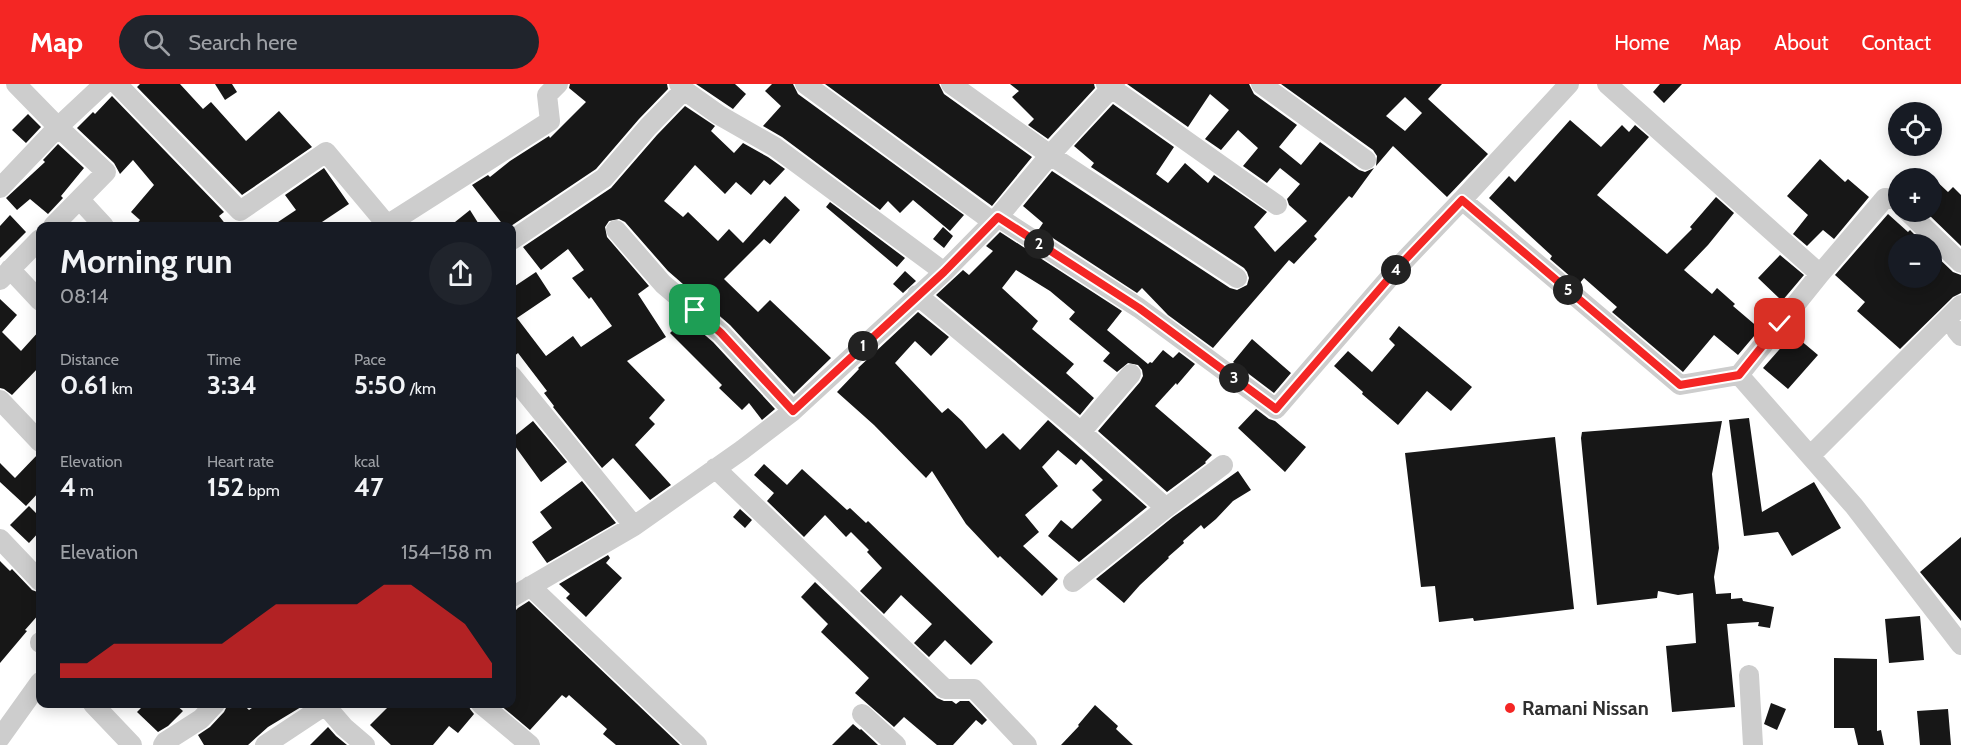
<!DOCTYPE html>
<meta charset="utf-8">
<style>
body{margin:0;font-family:Cabin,sans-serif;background:#20242c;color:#f1f3f6;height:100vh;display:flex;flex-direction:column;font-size:22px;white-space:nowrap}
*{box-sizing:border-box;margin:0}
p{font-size:20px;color:#9ea1a6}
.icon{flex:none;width:33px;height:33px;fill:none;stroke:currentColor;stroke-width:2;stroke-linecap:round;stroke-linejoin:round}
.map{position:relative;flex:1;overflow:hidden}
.panel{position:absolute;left:36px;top:138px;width:480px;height:486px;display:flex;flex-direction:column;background:#171b24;border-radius:12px;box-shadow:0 3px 15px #0003}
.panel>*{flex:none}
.tools{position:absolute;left:1888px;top:18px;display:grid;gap:12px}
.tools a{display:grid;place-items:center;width:54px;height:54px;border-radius:50%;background:#171b24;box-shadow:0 3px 15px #0003;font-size:30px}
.pin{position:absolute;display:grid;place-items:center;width:51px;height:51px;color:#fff;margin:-26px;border-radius:12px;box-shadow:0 3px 9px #0006}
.km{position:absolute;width:30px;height:30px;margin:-15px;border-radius:50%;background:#222;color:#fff;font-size:16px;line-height:30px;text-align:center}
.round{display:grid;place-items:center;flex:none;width:63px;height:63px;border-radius:32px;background:#20242c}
.summary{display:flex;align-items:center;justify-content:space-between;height:102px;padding:0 24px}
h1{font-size:33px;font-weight:700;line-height:45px}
.metrics{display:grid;grid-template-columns:repeat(3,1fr);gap:9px;height:102px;padding:6px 24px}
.metrics div{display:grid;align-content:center}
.metrics b{font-size:26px;font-weight:700}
.metrics small{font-size:16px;font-weight:400}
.metrics p{font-size:16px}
.chart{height:168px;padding:12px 24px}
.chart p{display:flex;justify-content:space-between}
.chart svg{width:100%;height:108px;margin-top:6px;fill:#f42624;opacity:.7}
header{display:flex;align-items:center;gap:36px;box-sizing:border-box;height:84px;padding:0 30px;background:#f42624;color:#fff}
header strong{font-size:28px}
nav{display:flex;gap:33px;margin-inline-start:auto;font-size:21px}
.search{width:420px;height:54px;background:#20242c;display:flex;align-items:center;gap:15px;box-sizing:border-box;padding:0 21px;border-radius:33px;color:#9ea1a6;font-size:22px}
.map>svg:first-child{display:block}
.building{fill:#171717;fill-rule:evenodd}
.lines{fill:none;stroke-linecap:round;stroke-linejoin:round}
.minor{stroke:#cdcdcd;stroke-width:20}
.route-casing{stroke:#fff;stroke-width:12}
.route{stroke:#f42624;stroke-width:8}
.poi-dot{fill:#f42624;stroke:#fff;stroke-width:2}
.labels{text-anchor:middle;stroke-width:6;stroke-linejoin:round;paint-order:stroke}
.poi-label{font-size:20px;font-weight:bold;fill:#303030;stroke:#fff;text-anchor:start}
</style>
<header>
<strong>Map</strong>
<div class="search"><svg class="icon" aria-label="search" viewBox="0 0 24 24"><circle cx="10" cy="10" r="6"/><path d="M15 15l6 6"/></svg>Search here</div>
<nav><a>Home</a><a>Map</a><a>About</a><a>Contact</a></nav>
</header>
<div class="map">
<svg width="1961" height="661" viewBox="0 0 1961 661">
<rect width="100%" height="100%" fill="#fff"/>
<path class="building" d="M140 0H180L203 25 211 18 246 57 279 27 312 63 242 111 137 3Z
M215 0H232L237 8 225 16Z
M570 0H667L668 5 639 35 596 85 511 142H504L472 101 488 91 490 93 510 77 549 52 550 54 586 18 569 4Z
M696 0H735L746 10 733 25Z
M772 0H793L798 10 964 131 950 147 913 116 900 129 888 117 880 126 782 53 763 42 781 22 765 7Z
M825 0H939L944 10 1032 73 992 122Z
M1010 0H1094L1095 4 1048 55 1028 41 1034 35 1012 13 1019 7Z
M1127 0H1249L1254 10 1297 41 1279 63 1301 81 1320 58 1359 86 1365 88 1374 84 1352 114 1349 112 1314 152 1317 155 1294 180 1289 176 1213 264 1168 231 1142 204 1137 209 1039 145 1043 139 1023 122 1052 87 1230 204 1237 206 1247 201 1249 194 1247 188 1244 184 1091 83 1094 79 1074 62 1113 20 1174 63 1156 90 1168 99 1185 79 1208 99 1214 91 1267 128 1254 143 1275 168 1307 137 1289 121 1287 115 1300 100 1280 84 1267 99 1243 82 1258 64 1238 46 1221 66 1205 55 1229 26 1210 10 1188 43Z
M1281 0H1442L1428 15 1488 70 1447 113 1393 62 1376 82 1377 72 1373 66ZM1405 13 1422 29 1405 47 1386 32Z
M1660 0H1682L1664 19 1653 8Z
M112 12 224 128 219 132 227 142H135L140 136 131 128 154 101 133 76 120 90 114 79 77 44 93 28 95 30Z
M685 22 715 42 711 47 734 69 743 59 768 73 785 85 770 101 764 96 751 111 736 98 725 110 695 81 664 117 683 133 688 128 718 157 729 145 743 159 785 112 800 126 770 160 764 155 724 195 758 228 770 216 831 274 794 310 730 241 668 187 625 138 619 135 609 137 605 143 607 153 649 202 638 210 666 253 627 277 665 316 649 334 655 340 635 361 671 401 650 416 613 374 602 384 553 323 554 322 544 309 547 307 518 269 512 274V204L536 188 551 211 517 234 546 272 573 252 581 263 612 242 591 213 589 215 572 194 584 186 568 165 541 186 523 163 611 104 657 51Z
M28 30 41 43 26 59 12 46Z
M1570 36 1601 63 1622 41 1629 48 1635 41 1649 53 1597 111 1667 170 1692 145 1690 143 1716 113 1734 129 1708 161 1684 186 1712 210 1717 204 1735 220 1733 222 1760 245 1738 271 1714 251 1683 288 1612 228 1617 223 1584 194 1579 200 1550 175 1552 172 1489 114 1509 92 1515 98Z
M58 60 84 84 61 112 63 114 48 130 30 115 17 126 6 114 45 78 43 76Z
M1820 75 1845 98 1848 95 1869 113 1834 155 1823 146 1807 162 1793 150 1808 131 1787 112Z
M324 84 349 120 316 142H272L296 126 285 111Z
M1932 93 1948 108 1953 103 1961 111V162L1926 128H1932Z
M830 118 905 174 897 183 826 123Z
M470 126 480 142H450Z
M1888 130 1908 148 1910 146 1924 160H1899V194H1932V168L1953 188 1961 191V209L1953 213 1900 265 1857 227 1865 218 1835 191Z
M10 131 26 148 0 174V142Z
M943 143 953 152 944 164 933 155Z
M1000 148 1122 227 1107 246 1148 280 1150 278 1152 279 1163 266 1173 274 1179 268 1195 280 1177 301 1176 299 1155 322 1212 371 1205 378 1206 379 1167 408 1098 347 1140 298 1143 292 1142 286 1138 281 1128 279 1117 288 1103 277 1110 269 1069 235 1075 228 1050 207 1016 186 1002 204 1038 237 1032 245 1074 280 1066 289 1094 314 1080 331 936 211 963 186 969 191 993 167 986 162Z
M1780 171 1804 191 1782 217 1758 194Z
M905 187 916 197 903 209 893 200Z
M0 215 17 231 2 248 21 267 40 246V282L12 311 4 305 0 304Z
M918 228 949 253 931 272 915 257 895 279 942 329 948 324 962 337 986 365 1003 349 1020 366 1048 336 1147 423 1079 478 1048 452 1061 436 1072 445 1102 416 1092 406 1103 396 1081 375 1076 381 1058 366 1042 383 1058 402 1025 431 1039 448 1023 462 1058 495 1042 512 1000 472 998 474 966 440 932 387 926 394 874 341 837 308 859 285 858 284Z
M685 234 713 258 775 325 762 336 749 319 742 326 719 304 722 301 670 249Z
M1399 242 1472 303 1451 327 1427 307 1398 341 1362 310 1363 308 1334 282 1348 267 1372 288 1395 261 1389 255Z
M1793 250 1818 271 1788 305 1763 284Z
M1252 255 1291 289 1274 309 1233 278Z
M1256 325 1269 335 1275 337 1306 363 1285 388 1238 344Z
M1749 334 1762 428 1814 398 1841 444 1792 472 1778 448 1744 452 1729 336Z
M533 337 567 378 541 398 512 358V354Z
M1722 337 1712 390 1719 464 1714 493 1716 510 1731 509V515L1742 514 1743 517 1774 523 1770 544 1758 542 1759 538 1727 540 1735 623 1672 628 1666 562 1696 559 1693 509 1678 511 1658 507 1657 514 1597 521 1581 354 1582 348Z
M1555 353 1574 525 1474 537 1473 534 1439 538 1435 502 1421 503 1405 369Z
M38 370H40V407L26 422 0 398V379L15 394Z
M764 380 787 401 802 385 847 426 850 424 866 439 868 437 993 558 971 581 945 556 929 573 914 559 932 540 901 511 884 530 860 507 882 484 867 468 869 466 851 448 846 453 825 431 804 453 767 417 774 409 754 391Z
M1238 387 1251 406 1233 417 1216 435 1204 445 1201 441 1183 457 1184 459 1168 473 1169 474 1140 501 1124 519 1096 495 1173 433Z
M582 397 616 439 547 479 532 458 552 444 540 428Z
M29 422 40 433V447L29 459 10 441Z
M740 425 752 436 745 444 733 433Z
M1961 453V537L1920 488Z
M608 471 610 474 606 479 622 494 586 533 566 514 570 510 559 500Z
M0 477 10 487 12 485 32 506 40 509V529L25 546 27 547 0 579Z
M815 498 937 614 944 617H952L956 620 960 617H969L987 636 982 641 976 636 953 661H937L904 633 894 643 855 609 869 594 821 548 828 540 801 513Z
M529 517 680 661H616L603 650 607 645 569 611 566 614 562 611 530 646 499 620H512V530L518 524Z
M1920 532 1924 576 1889 579 1885 535Z
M1834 574 1877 575V647L1881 646 1884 661H1858L1854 644H1834Z
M1771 619 1786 625 1777 646 1764 640Z
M145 620H175L183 627 168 642 158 648 137 628Z
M228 620H243L249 626 258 620H306L268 643 248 661H204L198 651 210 643 224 628Z
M391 620H469L470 625 474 630 458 649 449 642 433 661H391L370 641Z
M1095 621 1118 642 1116 645 1133 661H1061L1079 642 1078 641Z
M1948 625 1951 661H1920L1917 627Z
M853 640 860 646 861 645 878 661H832Z
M328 643 336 652 347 661H310Z"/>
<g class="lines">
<path class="minor" d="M117 0 240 127 326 68 388 142
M805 0 993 138
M951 0 1050 71 1237 194
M1106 0 1277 121
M1261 0 1366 76
M1607 0 1820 190 1739 291
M684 6 719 31 775 63 944 188
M0 104 58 43 16 0
M80 116 104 142
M1462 116 1569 0
M1908 128 1961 179
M998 133 1050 71 1115 0
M387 141 550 37 547 11 558 0
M53 142 106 88 58 43 104 0
M616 146 663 200 721 249 793 327
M512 156 604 94 648 43 684 6 679 0
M10 185 40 217
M1820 190 1885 114 1895 115 1899 118
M0 196 40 155
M917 211 1081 348 1166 424 1073 498
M1956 246 1961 252
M512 292 634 442 742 366 793 327 944 188 998 133 1139 224 1276 325 1403 178 1462 116 1680 301 1739 291 1854 422 1961 561
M0 316 40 358
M1081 348 1131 290
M1811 371 1961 221
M715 384 945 605H974L1027 661
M1166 424 1223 381
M0 455 40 497
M530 502 697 661
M512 513 634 442
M40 558V559
M1749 591 1753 661
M93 620 132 661
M481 620 530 661
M325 621 344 643 365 661
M862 630 896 661
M0 654 40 598
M163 661 165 658 201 635 215 620
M265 661 327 620"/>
</g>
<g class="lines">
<g class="route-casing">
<path id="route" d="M695 226 721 249 793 327 944 188 998 133 1139 224 1276 325 1403 178 1462 116 1680 301 1739 291 1780 240"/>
</g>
<use href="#route" class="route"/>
</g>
<circle class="poi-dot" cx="1510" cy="624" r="6"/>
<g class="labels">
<g class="poi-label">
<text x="1522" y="631">Ramani Nissan</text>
</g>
</g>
</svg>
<div class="tools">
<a><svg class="icon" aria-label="locate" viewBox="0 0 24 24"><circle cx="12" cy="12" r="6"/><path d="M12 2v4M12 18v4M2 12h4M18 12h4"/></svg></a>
<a>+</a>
<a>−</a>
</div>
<div class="pin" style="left:695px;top:226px;background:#1e9e55"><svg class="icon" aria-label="arrive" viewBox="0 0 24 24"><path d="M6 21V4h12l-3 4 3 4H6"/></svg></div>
<div class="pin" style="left:1780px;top:240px;background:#d93025"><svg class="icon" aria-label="check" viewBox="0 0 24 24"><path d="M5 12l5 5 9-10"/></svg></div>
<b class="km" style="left:863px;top:262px">1</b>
<b class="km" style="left:1039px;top:160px">2</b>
<b class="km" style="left:1234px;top:294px">3</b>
<b class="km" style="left:1396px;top:186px">4</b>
<b class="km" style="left:1568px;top:206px">5</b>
<section class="panel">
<div class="summary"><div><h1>Morning run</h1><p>08:14</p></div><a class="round"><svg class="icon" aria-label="share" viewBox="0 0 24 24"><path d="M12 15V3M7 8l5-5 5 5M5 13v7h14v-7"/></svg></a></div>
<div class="metrics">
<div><p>Distance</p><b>0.61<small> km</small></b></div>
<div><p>Time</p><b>3:34</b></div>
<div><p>Pace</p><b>5:50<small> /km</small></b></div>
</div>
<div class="metrics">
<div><p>Elevation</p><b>4<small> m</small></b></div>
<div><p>Heart rate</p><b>152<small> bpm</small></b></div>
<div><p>kcal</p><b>47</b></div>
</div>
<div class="chart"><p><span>Elevation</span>154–158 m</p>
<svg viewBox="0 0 160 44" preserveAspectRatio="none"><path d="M0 44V38L10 38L20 30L30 30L40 30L50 30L60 30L70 22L80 14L90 14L100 14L110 14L120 6L130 6L140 14L150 22L160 38V44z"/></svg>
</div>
</section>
</div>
